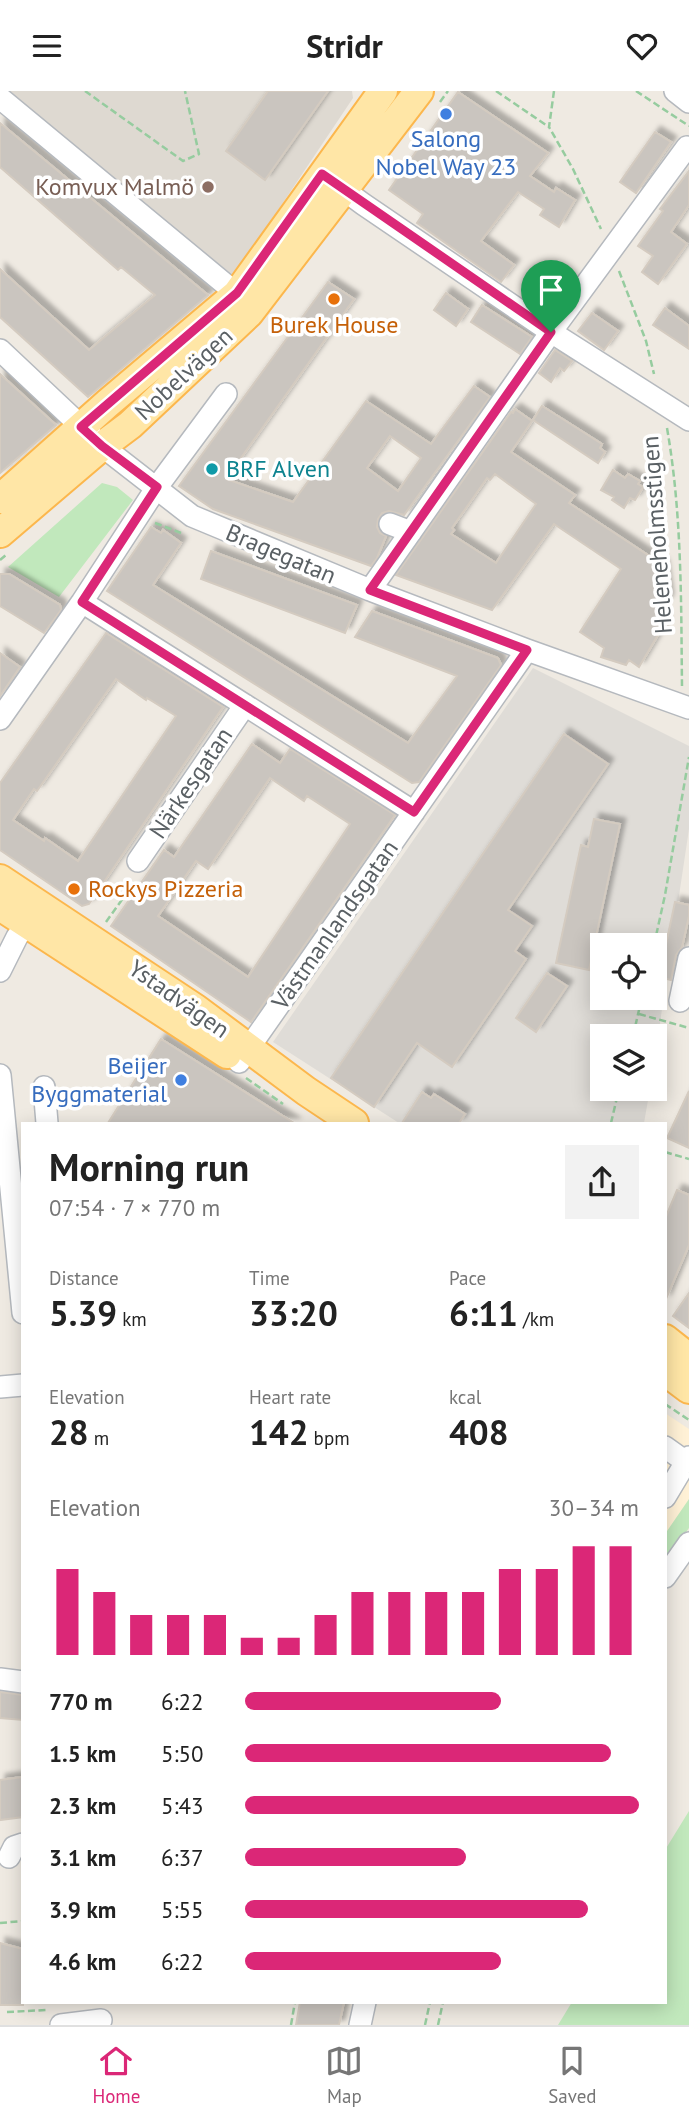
<!DOCTYPE html>
<meta charset="utf-8">
<style>
body{margin:0;font-family:"PT Sans",sans-serif;background:#f2f2f2;color:#222;height:100vh;display:flex;flex-direction:column;font-size:26px;white-space:nowrap}
*{box-sizing:border-box;margin:0}
p{font-size:23px;color:#767676}
.icon{flex:none;width:38px;height:38px;fill:none;stroke:currentColor;stroke-width:2;stroke-linecap:round;stroke-linejoin:round}
.map{position:relative;flex:1;overflow:hidden}
.details{position:absolute;left:21px;top:1031px;width:646px;height:882px;display:flex;flex-direction:column;background:#fff;border-radius:0px;box-shadow:0 4px 18px #0003}
.details>*{flex:none}
.buttons{position:absolute;left:590px;top:842px;display:grid;gap:14px}
.buttons a{display:grid;place-items:center;width:77px;height:77px;border-radius:0px;background:#fff;box-shadow:0 4px 18px #0003;font-size:35px}
.pin{position:absolute;display:grid;place-items:center;width:60px;height:60px;color:#fff;margin:-72px -30px;border-radius:50% 50% 50% 0;rotate:-45deg;box-shadow:0 0 7px #0007}
.pin .icon{rotate:45deg}
.round{display:grid;place-items:center;flex:none;width:74px;height:74px;border-radius:0px;background:#f2f2f2}
.headline{display:flex;align-items:center;justify-content:space-between;height:119px;padding:0 28px}
h1{font-size:38px;font-weight:700;line-height:52px}
.figures{display:grid;grid-template-columns:repeat(3,1fr);gap:10px;height:119px;padding:7px 28px}
.figures div{display:grid;align-content:center}
.figures b{font-size:35px;font-weight:700}
.figures small{font-size:19px;font-weight:400}
.figures p{font-size:19px}
.chart{height:196px;padding:14px 28px}
.chart p{display:flex;justify-content:space-between}
.chart svg{width:100%;height:126px;margin-top:7px;stroke:#db2777;stroke-width:6}
ul{padding:0 28px;list-style:none;font-size:23px}
li{display:grid;grid-template-columns:112px 84px 1fr;align-items:center;height:52px}
li i{height:18px;border-radius:9px;background:#db2777}
header{display:flex;justify-content:space-between;align-items:center;height:91px;padding:0 28px;background:#fff;font-size:32px;font-weight:700}
.menu{display:flex;justify-content:space-around;align-items:center;height:98px;border-top:2px solid #e0e0e0;background:#fff;font-size:19px;color:#767676}
.menu a{display:grid;justify-items:center;gap:4px}
.menu .active{color:#db2777}
.map>svg:first-child{display:block}
.commercial{fill:#fff1d6}
.industrial{fill:#dfdcd7;fill-rule:evenodd}
.education{fill:#ded9d1}
.green{fill:#c1e8bc}
.building{fill:#cac5bf;stroke:#d4cbc0;stroke-width:2;fill-rule:evenodd;filter:url(#shadow)}
.lines{fill:none;stroke-linecap:round;stroke-linejoin:round}
.minor-casing{stroke:#b5b9be;stroke-width:24}
.major-casing{stroke:#fcb74d;stroke-width:32}
.path{stroke:#96cc9f;stroke-width:2.5;stroke-dasharray:7 3.5;stroke-linecap:butt}
.minor{stroke:#fff;stroke-width:21}
.major{stroke:#ffe6a6;stroke-width:28}
.route-casing{stroke:#fff;stroke-width:14}
.route{stroke:#db2777;stroke-width:9}
.shop-dot{fill:#3f7fe0;stroke:#fff;stroke-width:2.5}
.education-dot{fill:#8d6e63;stroke:#fff;stroke-width:2.5}
.food-dot{fill:#e8710a;stroke:#fff;stroke-width:2.5}
.culture-dot{fill:#0f9aa8;stroke:#fff;stroke-width:2.5}
.labels{text-anchor:middle;stroke-width:7;stroke-linejoin:round;paint-order:stroke}
.shop-label{font-size:24px;fill:#366cbe;stroke:#fff}
.education-label{font-size:24px;fill:#785e54;stroke:#fff;text-anchor:end}
.food-label{font-size:24px;fill:#c56008;stroke:#fff}
.street-label{font-size:24px;fill:#5a6064;stroke:#fff}
.culture-label{font-size:24px;fill:#0d838f;stroke:#fff;text-anchor:start}
</style>
<header><svg class="icon" aria-label="menu" viewBox="0 0 24 24"><path d="M4 6h16M4 12h16M4 18h16"/></svg>Stridr<svg class="icon" aria-label="heart" viewBox="0 0 24 24"><path d="M12 20l-8-8c-3-5 5-10 8-4 3-6 11-1 8 4z"/></svg></header>
<div class="map">
<svg width="689" height="1934" viewBox="0 0 689 1934">
<defs>
<filter id="shadow"><feDropShadow dx="5.5" dy="-5.5" stdDeviation="2" flood-color="#0004"/></filter>
</defs>
<rect width="100%" height="100%" fill="#efeae2"/>
<path class="commercial" d="M665 1322 689 1338V1437L665 1471Z"/>
<path class="industrial" d="M533 577 689 655V738L655 965 654 945H602V998H650L644 1032H399L273 951ZM602 854H654V906H602Z"/>
<path class="education" d="M2 0H352L353 7 234 185Z"/>
<path class="green" d="M102 392 117 396 133 409 59 506 8 476Z
M689 1408V1437L665 1471V1443Z
M689 1720V1934H558L572 1911H665V1759Z"/>
<path class="building" d="M268 0H328L265 89 226 60Z
M458 1 548 62 530 85 554 101 556 97 575 109 559 136 540 124 544 118 518 101 481 150 514 174 501 191 417 132 423 123 389 99Z
M0 32 208 204 88 306 0 226V178L89 259 155 204 121 176 118 179 0 76Z
M655 41 671 51 636 102 620 91Z
M689 80V114L671 141 687 153 658 193 642 181 653 165 638 155 663 120 660 118Z
M538 185 564 202 550 220 525 204Z
M328 191 354 208 226 388 293 411 366 310 431 353 474 295 490 306 404 424 389 420 382 422 378 428 377 436 380 442 386 445 377 467 371 475 213 418 179 395ZM390 345 421 367 398 400 367 377Z
M446 202 468 218 456 235 434 219Z
M482 214 532 246 520 263 471 231Z
M665 217 689 235V258L653 234Z
M592 222 618 240 604 259 578 240Z
M555 259 572 270 564 280 560 277 551 291 539 282Z
M0 283 56 334 0 382Z
M542 315 602 353 600 357 605 361 598 372 533 329Z
M515 318 532 330 511 361 575 404 569 412 663 474 668 508 659 522 665 532 639 576 629 569 626 574 601 566 604 557 580 541 621 478 554 433 492 519 396 484 511 321 513 322ZM495 383 536 413 496 472 451 443 454 439 452 437 487 387 490 389Z
M613 379 625 387 628 383 640 390 638 393 643 396 635 409 630 407 624 417 612 409 614 406 601 399Z
M151 436 161 442 163 439 181 452 153 494 408 652 457 585 355 546 372 520 498 567 501 574 419 691 412 692 107 500Z
M211 460 357 514 345 542 201 488Z
M0 483H9L60 514 61 519 44 542 0 515Z
M106 542 223 616 89 813 82 815 0 759V692ZM116 588 146 609 147 607 176 625 78 770 45 747 44 750 13 729 34 698 37 700Z
M0 562 20 576 0 605Z
M564 643 608 673 508 819 532 835 515 860 526 868 452 976 417 952 374 1016 331 987Z
M252 653 280 672 290 658 395 724 251 931 111 835 164 759 174 766ZM270 687 304 710 307 705 350 733 248 886 158 825 196 770 208 778Z
M594 728 620 733 589 879 556 872 581 754 588 756Z
M675 811 689 814V825L682 856 676 864 671 889 659 886Z
M547 882 567 895 536 941 516 927Z
M161 948 294 1032H108Z
M689 1000V1057L667 1047Z
M422 1001 431 1007 434 1003 465 1023 459 1032H402Z
M677 1099 689 1104V1154L665 1210V1128Z
M689 1202V1237L673 1225Z
M0 1601 23 1604V1629L0 1627Z
M23 1686V1726L0 1729V1689Z
M0 1852 23 1858V1914H0Z
M300 1911H344L339 1934H296Z"/>
<g class="lines">
<g class="minor-casing">
<path id="minor" d="M675 0 689 11
M0 7 237 203
M333 91 363 113 551 241 689 329
M0 259 102 355 192 425 370 499 527 559 689 617
M390 433 411 441
M370 499 551 241 687 56
M82 511 414 721
M0 628 82 511 157 396 226 303
M138 770 245 614
M0 880 17 846 34 822
M680 910 689 867
M239 971 527 559
M0 984 23 1222
M44 996 47 1032
M0 1296 23 1294
M665 1356 686 1371
M665 1406 689 1366
M665 1486 689 1452
M0 1588 23 1591
M9 1766 14 1756 23 1753
M61 1934 101 1929
M360 1934 365 1911"/>
</g>
<g class="major-casing">
<path id="major" d="M0 408 108 312 237 203 383 0
M0 442 102 355 130 334 249 222 419 0
M0 788 196 918 306 1000 354 1032
M0 815 227 963
M665 1248 689 1267
M665 1280 689 1298"/>
</g>
<path class="path" d="M85 0 183 70 199 63 185 0
M496 0 549 36
M554 0 549 36 573 78 601 138
M636 0 689 35
M440 11 448 0
M619 180 646 250 654 283
M667 337C682 423 681 509 682 595
M155 432 181 442
M0 469 6 464
M106 831 136 789
M654 854 665 804 689 666
M639 923 689 937
M633 945 642 906
M246 987 283 1013
M611 1032 619 998
M665 1061 689 1068
M665 1313 689 1329
M0 1832 23 1830
M7 1921 47 1919
M291 1934 295 1911
M425 1934 430 1911
M438 1934 443 1911"/>
<use href="#minor" class="minor"/>
<use href="#major" class="major"/>
</g>
<g class="lines">
<g class="route-casing">
<path id="route" d="M322 83 551 241 370 499 527 559 414 721 82 511 157 396 102 355 81 336 237 202Z"/>
</g>
<use href="#route" class="route"/>
</g>
<g class="shop-dot">
<circle cx="446" cy="23" r="7"/>
<circle cx="181" cy="989" r="7"/>
</g>
<circle class="education-dot" cx="208" cy="96" r="7"/>
<g class="food-dot">
<circle cx="334" cy="208" r="7"/>
<circle cx="74" cy="798" r="7"/>
</g>
<circle class="culture-dot" cx="212" cy="378" r="7"/>
<g class="labels">
<g class="shop-label">
<text x="446" y="56">Salong<tspan x="446" dy="28">Nobel Way 23</tspan></text>
<text x="167" y="983" text-anchor="end">Beijer<tspan x="167" dy="28">Byggmaterial</tspan></text>
</g>
<g class="education-label">
<text x="194" y="104">Komvux Malmö</text>
</g>
<g class="food-label">
<text x="334" y="242">Burek House</text>
<text x="88" y="806" text-anchor="start">Rockys Pizzeria</text>
</g>
<g class="street-label">
<text transform="translate(184 283) rotate(-43)" y="8">Nobelvägen</text>
<text transform="translate(657 444) rotate(-94)" y="8">Heleneholmsstigen</text>
<text transform="translate(281 463) rotate(23)" y="8">Bragegatan</text>
<text transform="translate(191 692) rotate(-56)" y="8">Närkesgatan</text>
<text transform="translate(335 834) rotate(-55)" y="8">Västmanlandsgatan</text>
<text transform="translate(179 908) rotate(35)" y="8">Ystadvägen</text>
</g>
<g class="culture-label">
<text x="226" y="386">BRF Alven</text>
</g>
</g>
</svg>
<div class="buttons">
<a><svg class="icon" aria-label="locate" viewBox="0 0 24 24"><circle cx="12" cy="12" r="6"/><path d="M12 2v4M12 18v4M2 12h4M18 12h4"/></svg></a>
<a><svg class="icon" aria-label="layers" viewBox="0 0 24 24"><path d="M12 4l9 5-9 5-9-5zM3 14l9 5 9-5"/></svg></a>
</div>
<div class="pin" style="left:551px;top:241px;background:#1e9e55"><svg class="icon" aria-label="arrive" viewBox="0 0 24 24"><path d="M6 21V4h12l-3 4 3 4H6"/></svg></div>
<section class="details">
<div class="headline"><div><h1>Morning run</h1><p>07:54 · 7 × 770 m</p></div><a class="round"><svg class="icon" aria-label="share" viewBox="0 0 24 24"><path d="M12 15V3M7 8l5-5 5 5M5 13v7h14v-7"/></svg></a></div>
<div class="figures">
<div><p>Distance</p><b>5.39<small> km</small></b></div>
<div><p>Time</p><b>33:20</b></div>
<div><p>Pace</p><b>6:11<small> /km</small></b></div>
</div>
<div class="figures">
<div><p>Elevation</p><b>28<small> m</small></b></div>
<div><p>Heart rate</p><b>142<small> bpm</small></b></div>
<div><p>kcal</p><b>408</b></div>
</div>
<div class="chart"><p><span>Elevation</span>30–34 m</p>
<svg viewBox="0 0 160 44" preserveAspectRatio="none"><path d="M5 44V14M15 44V22M25 44V30M35 44V30M45 44V30M55 44V38M65 44V38M75 44V30M85 44V22M95 44V22M105 44V22M115 44V22M125 44V14M135 44V14M145 44V6M155 44V6"/></svg>
</div>
<ul>
<li><b>770 m</b>6:22<i style="width:65%"></i></li>
<li><b>1.5 km</b>5:50<i style="width:93%"></i></li>
<li><b>2.3 km</b>5:43<i style="width:100%"></i></li>
<li><b>3.1 km</b>6:37<i style="width:56%"></i></li>
<li><b>3.9 km</b>5:55<i style="width:87%"></i></li>
<li><b>4.6 km</b>6:22<i style="width:65%"></i></li>
</ul>
</section>
</div>
<nav class="menu">
<a class="active"><svg class="icon" aria-label="home" viewBox="0 0 24 24"><path d="M3 11l9-7 9 7M6 9v11h12V9"/></svg>Home</a>
<a><svg class="icon" aria-label="map" viewBox="0 0 24 24"><path d="M3 6l6-2 6 2 6-2v14l-6 2-6-2-6 2zM9 4v14M15 6v14"/></svg>Map</a>
<a><svg class="icon" aria-label="saved" viewBox="0 0 24 24"><path d="M7 4h10v16l-5-4-5 4z"/></svg>Saved</a>
</nav>
